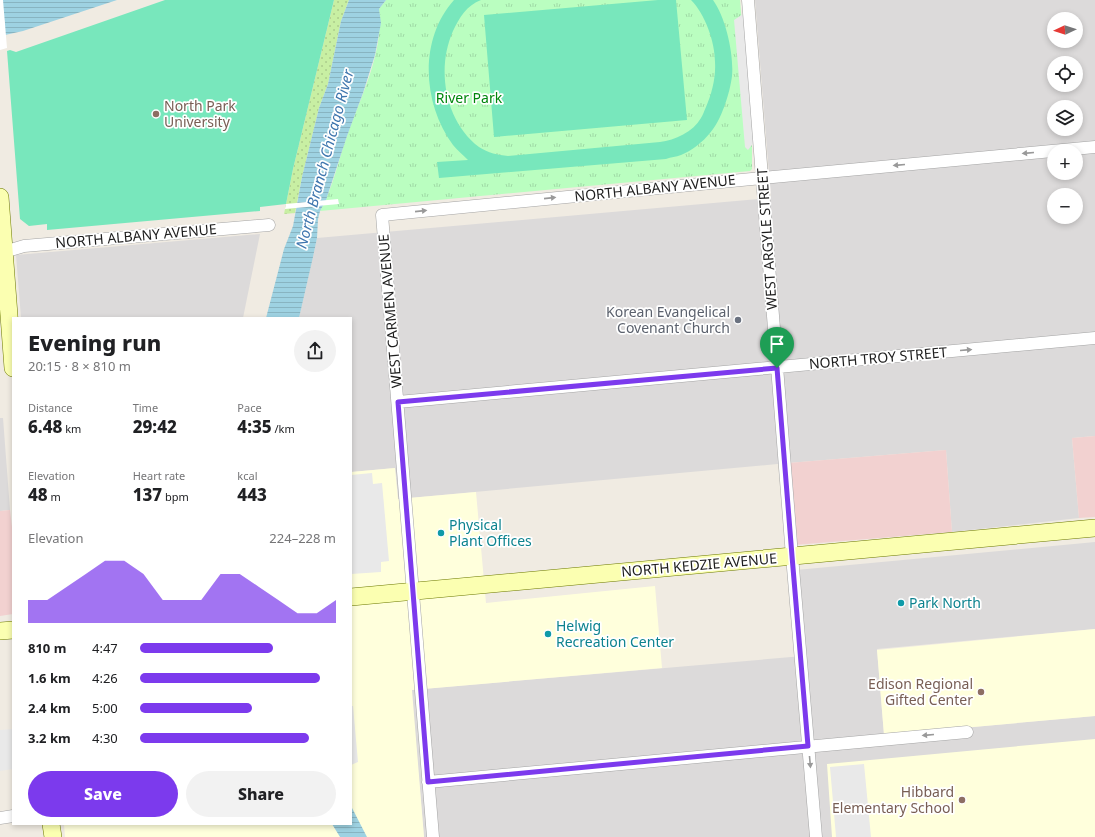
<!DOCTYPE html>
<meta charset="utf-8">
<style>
body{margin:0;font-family:"Noto Sans",sans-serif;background:#f2f2f2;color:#202124;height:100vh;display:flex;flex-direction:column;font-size:15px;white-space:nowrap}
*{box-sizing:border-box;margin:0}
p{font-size:13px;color:#757577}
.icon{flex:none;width:22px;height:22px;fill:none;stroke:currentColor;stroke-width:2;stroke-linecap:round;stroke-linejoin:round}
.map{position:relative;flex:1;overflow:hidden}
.details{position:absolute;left:12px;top:317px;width:340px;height:508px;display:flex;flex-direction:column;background:#fff;border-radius:0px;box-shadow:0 2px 6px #0003}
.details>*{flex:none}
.needle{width:26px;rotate:266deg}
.buttons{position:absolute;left:1047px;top:12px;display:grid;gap:8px}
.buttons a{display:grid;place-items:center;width:36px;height:36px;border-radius:50%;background:#fff;box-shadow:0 2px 6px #0003;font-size:20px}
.pin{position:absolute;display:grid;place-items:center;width:34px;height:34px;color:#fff;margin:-41px -17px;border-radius:50% 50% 50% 0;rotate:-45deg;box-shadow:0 0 4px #0007}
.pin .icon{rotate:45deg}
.round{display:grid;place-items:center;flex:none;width:42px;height:42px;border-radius:21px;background:#f2f2f2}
.overview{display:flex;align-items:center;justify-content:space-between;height:68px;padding:0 16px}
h1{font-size:22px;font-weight:800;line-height:30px}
.stats{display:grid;grid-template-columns:repeat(3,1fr);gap:6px;height:68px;padding:4px 16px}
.stats div{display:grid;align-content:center}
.stats b{font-size:17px;font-weight:800}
.stats small{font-size:11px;font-weight:400}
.stats p{font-size:11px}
.chart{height:112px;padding:8px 16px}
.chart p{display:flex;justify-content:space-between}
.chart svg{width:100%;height:72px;margin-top:4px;fill:#7c3aed;opacity:.7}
.primary-button{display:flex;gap:8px;margin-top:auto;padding:8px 16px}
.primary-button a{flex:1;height:46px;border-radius:24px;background:#7c3aed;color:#fff;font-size:16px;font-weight:800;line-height:46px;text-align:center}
.primary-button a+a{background:#f2f2f2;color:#202124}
ul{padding:0 16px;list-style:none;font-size:13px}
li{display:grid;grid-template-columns:64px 48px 1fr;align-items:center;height:30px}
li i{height:10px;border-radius:5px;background:#7c3aed}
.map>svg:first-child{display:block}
.residential{fill:#dcdada;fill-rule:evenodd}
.commercial{fill:#f2d1d0}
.education{fill:#ffffdc}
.grass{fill:url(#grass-dots)}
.park{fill:url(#park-tufts)}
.pitch{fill:#78e7bc}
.parking{fill:#e9e9e9}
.water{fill:url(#water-rules)}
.pier{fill:#fff}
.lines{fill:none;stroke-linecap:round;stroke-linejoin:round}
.minor-casing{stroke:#a4a4a4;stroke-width:13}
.secondary-casing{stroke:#6c7900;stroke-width:18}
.minor{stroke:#fff;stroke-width:12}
.secondary{stroke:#fbffb1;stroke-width:17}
.oneway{fill:#999}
.route-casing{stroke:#fff;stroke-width:8}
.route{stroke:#7c3aed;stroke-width:5}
.education-dot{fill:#8d6e63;stroke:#fff;stroke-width:1.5}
.worship-dot{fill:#6b7280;stroke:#fff;stroke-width:1.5}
.culture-dot{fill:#0f9aa8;stroke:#fff;stroke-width:1.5}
.labels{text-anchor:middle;stroke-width:3.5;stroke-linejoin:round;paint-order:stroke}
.park-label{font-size:14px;fill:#01860c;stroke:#fff}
.education-label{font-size:14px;fill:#785e54;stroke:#fff;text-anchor:end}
.street-label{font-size:14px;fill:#1d1d1d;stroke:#fff}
.worship-label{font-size:14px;fill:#5b616d;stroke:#fff;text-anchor:end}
.culture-label{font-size:14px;fill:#0d838f;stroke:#fff;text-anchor:start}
.water-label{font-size:15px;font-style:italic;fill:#3f76ae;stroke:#fff}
</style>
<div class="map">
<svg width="1095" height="837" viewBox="0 0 1095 837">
<defs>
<pattern id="grass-dots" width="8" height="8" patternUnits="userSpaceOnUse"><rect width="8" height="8" fill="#c8efa3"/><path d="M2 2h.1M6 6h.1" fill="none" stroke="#abcc8c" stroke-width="1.8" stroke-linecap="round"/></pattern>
<pattern id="park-tufts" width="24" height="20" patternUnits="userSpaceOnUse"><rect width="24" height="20" fill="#bafec0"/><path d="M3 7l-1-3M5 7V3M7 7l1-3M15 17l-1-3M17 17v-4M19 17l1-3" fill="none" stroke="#9fd9a5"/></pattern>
<pattern id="water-rules" width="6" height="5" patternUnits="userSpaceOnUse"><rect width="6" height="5" fill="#9ed2e2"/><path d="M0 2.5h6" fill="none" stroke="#88b4c1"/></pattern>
</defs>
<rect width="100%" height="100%" fill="#f0ebe2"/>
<path class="residential" d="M755 0H1095V436L1072 438 1079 518 952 532 946 450 788 463 398 499 395 468 351 472V318H299L317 238 771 198ZM1054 19H1076V41H1054ZM1054 63H1076V85H1054ZM1054 107H1076V129H1054ZM1054 151H1076V173H1054ZM1054 195H1076V217H1054Z
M260 234 243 318H21L16 255Z
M0 418H3L10 510 0 511Z
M1095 542V629L877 649 884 735 1095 716V837H424L411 690 803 656 796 570Z"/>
<path class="commercial" d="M1095 436V517L1079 518 1072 438Z
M946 450 952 532 795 545 788 463Z
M10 510 13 536V614L0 616V511Z"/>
<path class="education" d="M395 468 398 499 476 492 486 603 655 586 662 668 412 690 424 837H65L64 824H351V472Z
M1095 629V716L884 735 877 650Z
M1095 739V837H832L827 764Z"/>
<path class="grass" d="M334 0H349L341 21 328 84 319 108 302 177 295 213 284 214 293 169Z"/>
<path class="park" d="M386 0H740L752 145V169L750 171 320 211C333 188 338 161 347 136 361 96 384 52 379 9Z"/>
<path class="pitch" d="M165 0H334L293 169 286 204 260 207V211L47 230V224L29 226 20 219 7 51 10 50 16 52Z
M454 0H481C467 5 459 18 453 31 436 69 445 121 479 147 488 153 498 155 508 156L660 142C675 140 693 132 701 118 703 115 704 111 706 107 712 93 716 77 715 62 715 42 705 14 691 0H713C726 18 734 55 732 76 730 93 721 121 710 133 703 142 691 151 681 155 676 157 671 157 666 159L439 178 437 162 468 160C463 155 457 150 453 145 422 103 419 39 454 0Z
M658 0H676L687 120 494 137 484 15Z"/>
<path class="parking" d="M749 10 759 136 748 150 745 147 734 20Z
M372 473 373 484 382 483 389 561 381 562V572L351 574V475Z
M351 706H353L358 762 351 765Z
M13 729V769L0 771V730Z
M864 764 871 837H836L830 767Z"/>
<path class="water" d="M0 0H117L23 31 5 35V24Z
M349 0H386L379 9 381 23 375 55 363 93 347 136 326 200 320 211 318 219 317 238 313 257 299 318H266L284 249 293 226 302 177 319 108 328 84 341 21Z
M351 806 367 837H340L332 824H351Z"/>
<path class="pier" d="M0 0H3L7 48 0 50Z
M338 199 339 204 285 209 286 204Z"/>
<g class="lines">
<g class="minor-casing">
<path id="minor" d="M748 0 792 556 816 837
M4 252 24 246 269 225
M398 402 1095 338
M428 782 967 732
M0 818 13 816
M433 837 382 215 762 178 1095 147"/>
</g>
<g class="secondary-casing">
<path id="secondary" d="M0 197 13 368
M351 597 1095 528
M0 631 13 630
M51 824 53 837"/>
</g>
<use href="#minor" class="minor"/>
<use href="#secondary" class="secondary"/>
</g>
<defs><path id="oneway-solid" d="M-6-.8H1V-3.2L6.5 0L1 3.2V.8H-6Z"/></defs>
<g class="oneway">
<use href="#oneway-solid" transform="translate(1028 153) rotate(175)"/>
<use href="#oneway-solid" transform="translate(899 165) rotate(175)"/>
<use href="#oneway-solid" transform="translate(550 198) rotate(-6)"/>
<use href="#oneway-solid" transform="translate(421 211) rotate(-6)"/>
<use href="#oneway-solid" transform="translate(966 350) rotate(-5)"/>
<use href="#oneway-solid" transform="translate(928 735) rotate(175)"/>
<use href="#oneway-solid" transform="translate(810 762) rotate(85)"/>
</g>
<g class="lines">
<g class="route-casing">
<path id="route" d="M777 368 792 556 808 746 428 782 398 402Z"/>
</g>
<use href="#route" class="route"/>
</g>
<g class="education-dot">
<circle cx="156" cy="114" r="4"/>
<circle cx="981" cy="692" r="4"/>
<circle cx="962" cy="800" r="4"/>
</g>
<circle class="worship-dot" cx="738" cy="320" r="4"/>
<g class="culture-dot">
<circle cx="441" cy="533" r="4"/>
<circle cx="901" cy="603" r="4"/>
<circle cx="548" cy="634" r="4"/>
</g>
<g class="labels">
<g class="park-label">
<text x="469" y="103">River Park</text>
</g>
<g class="education-label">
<text x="164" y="111" text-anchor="start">North Park<tspan x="164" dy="16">University</tspan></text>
<text x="973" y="689">Edison Regional<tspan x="973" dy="16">Gifted Center</tspan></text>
<text x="954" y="797">Hibbard<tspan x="954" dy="16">Elementary School</tspan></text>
</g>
<g class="street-label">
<text transform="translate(655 188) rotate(-6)" y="5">NORTH ALBANY AVENUE</text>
<text transform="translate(136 236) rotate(-5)" y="5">NORTH ALBANY AVENUE</text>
<text transform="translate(767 239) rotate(-94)" y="5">WEST ARGYLE STREET</text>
<text transform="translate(390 311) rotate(-95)" y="5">WEST CARMEN AVENUE</text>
<text transform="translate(878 358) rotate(-5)" y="5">NORTH TROY STREET</text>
<text transform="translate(699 565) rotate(-5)" y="5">NORTH KEDZIE AVENUE</text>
</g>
<g class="worship-label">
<text x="730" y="317">Korean Evangelical<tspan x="730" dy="16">Covenant Church</tspan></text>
</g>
<g class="culture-label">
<text x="449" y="530">Physical<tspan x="449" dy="16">Plant Offices</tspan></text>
<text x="909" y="608">Park North</text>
<text x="556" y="631">Helwig<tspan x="556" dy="16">Recreation Center</tspan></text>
</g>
<g class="water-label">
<text transform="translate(325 159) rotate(-75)" y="5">North Branch Chicago River</text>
</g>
</g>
</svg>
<div class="buttons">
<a><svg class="needle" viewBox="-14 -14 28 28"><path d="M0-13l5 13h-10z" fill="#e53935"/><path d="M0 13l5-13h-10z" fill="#757577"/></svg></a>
<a><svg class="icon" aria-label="locate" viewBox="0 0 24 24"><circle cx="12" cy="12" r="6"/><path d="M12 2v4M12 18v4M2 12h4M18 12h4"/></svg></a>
<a><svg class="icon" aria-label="layers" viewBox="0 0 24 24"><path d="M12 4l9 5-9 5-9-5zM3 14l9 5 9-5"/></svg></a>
<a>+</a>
<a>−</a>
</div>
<div class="pin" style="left:777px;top:368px;background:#1e9e55"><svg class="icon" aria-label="arrive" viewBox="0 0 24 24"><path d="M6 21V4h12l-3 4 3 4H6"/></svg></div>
<section class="details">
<div class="overview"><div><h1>Evening run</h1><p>20:15 · 8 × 810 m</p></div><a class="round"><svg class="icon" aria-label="share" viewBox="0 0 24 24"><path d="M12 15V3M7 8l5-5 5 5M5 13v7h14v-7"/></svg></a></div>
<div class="stats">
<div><p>Distance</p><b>6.48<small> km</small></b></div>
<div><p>Time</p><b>29:42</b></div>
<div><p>Pace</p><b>4:35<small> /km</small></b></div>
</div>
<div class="stats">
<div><p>Elevation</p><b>48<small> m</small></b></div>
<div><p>Heart rate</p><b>137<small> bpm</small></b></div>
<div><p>kcal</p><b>443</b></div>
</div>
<div class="chart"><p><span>Elevation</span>224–228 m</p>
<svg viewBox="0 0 160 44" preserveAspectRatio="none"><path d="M0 44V30L10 30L20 22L30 14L40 6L50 6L60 14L70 30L80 30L90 30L100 14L110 14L120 22L130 30L140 38L150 38L160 30V44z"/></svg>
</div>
<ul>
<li><b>810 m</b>4:47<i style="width:68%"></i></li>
<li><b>1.6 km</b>4:26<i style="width:92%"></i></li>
<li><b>2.4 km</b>5:00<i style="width:57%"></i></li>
<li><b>3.2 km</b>4:30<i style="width:86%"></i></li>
</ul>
<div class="primary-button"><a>Save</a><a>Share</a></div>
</section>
</div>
